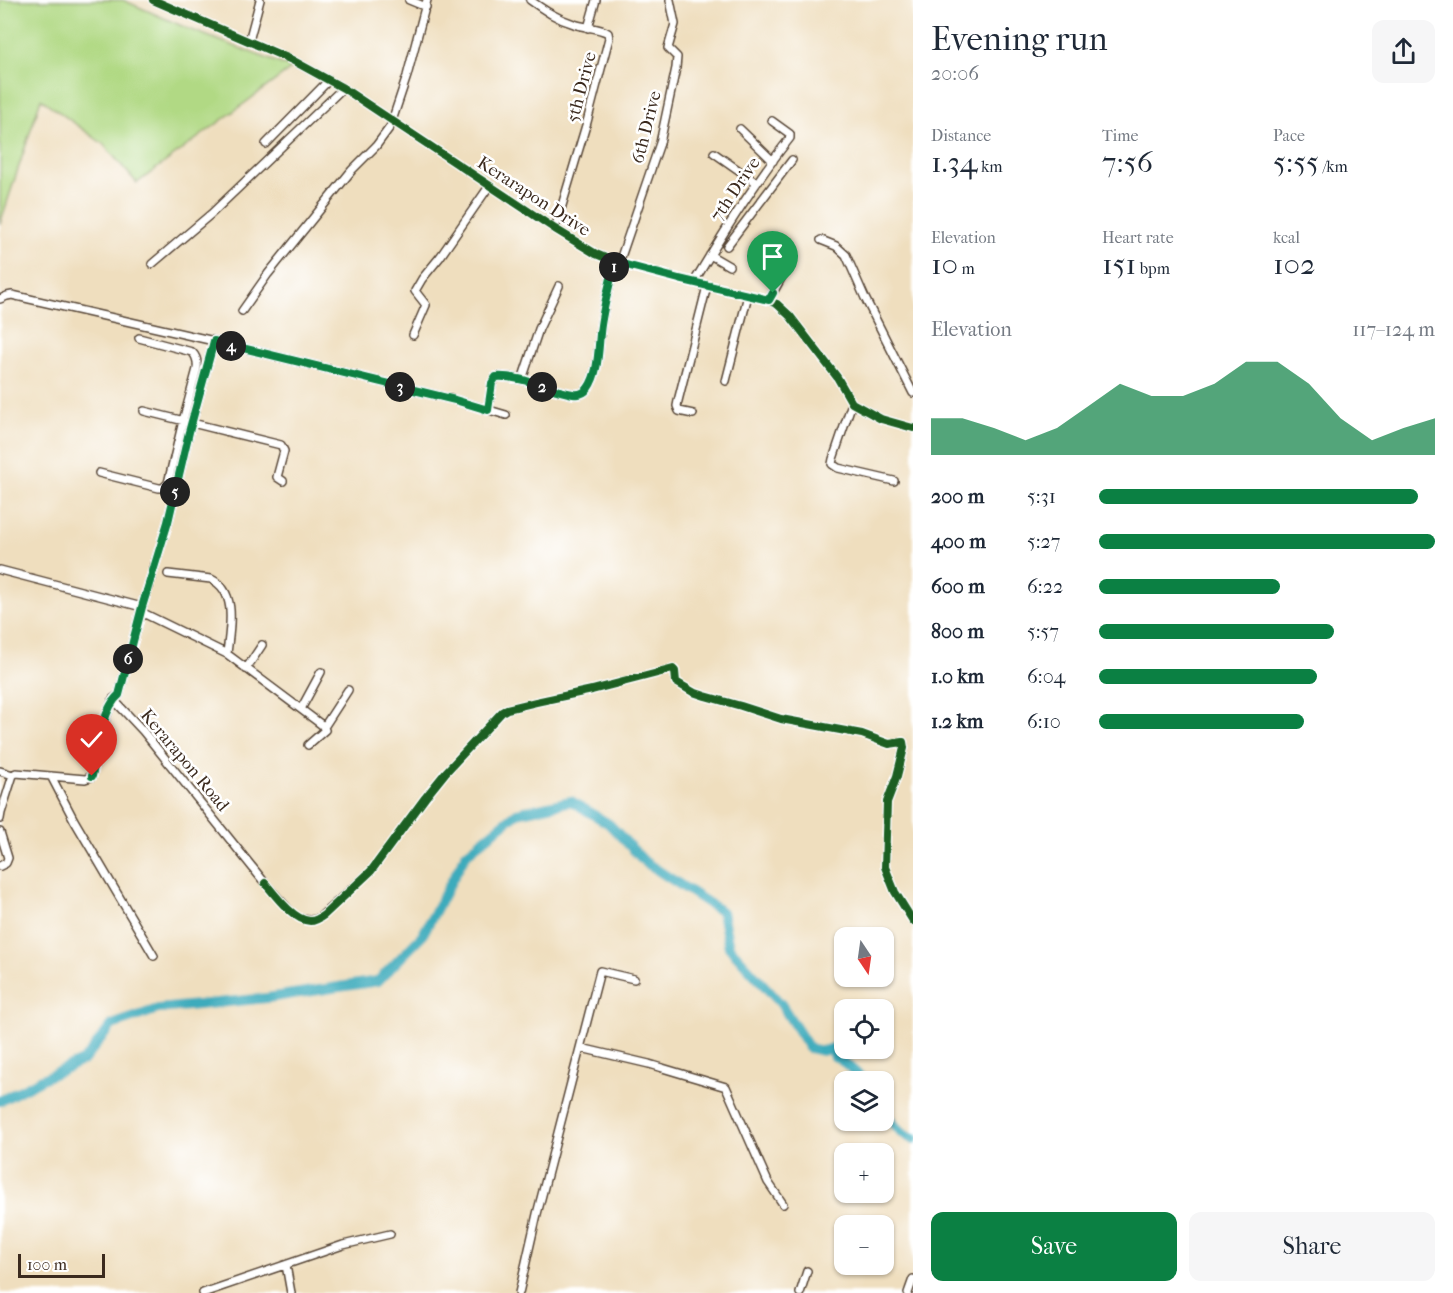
<!DOCTYPE html>
<meta charset="utf-8">
<style>
body{margin:0;font-family:"IM FELL French Canon",serif;background:#f6f6f7;color:#1f2937;height:100vh;display:flex;flex-direction:column;font-size:22px;white-space:nowrap}
*{box-sizing:border-box;margin:0}
p{font-size:20px;color:#747a83}
.icon{flex:none;width:33px;height:33px;fill:none;stroke:currentColor;stroke-width:2;stroke-linecap:round;stroke-linejoin:round}
.map{position:relative;flex:1;overflow:hidden}
.panel{display:flex;flex-direction:column;background:#fff;width:540px}
.panel>*{flex:none}
.needle{width:39px;rotate:167deg}
.controls{position:absolute;left:834px;top:927px;display:grid;gap:12px}
.controls a{display:grid;place-items:center;width:60px;height:60px;border-radius:12px;background:#fff;box-shadow:0 2px 4px #0004;font-size:30px}
.scale{position:absolute;left:18px;bottom:15px;width:87px;box-sizing:border-box;padding-left:6px;border:3px solid #3b2a1e;border-top:0;font-size:16px;line-height:21px;white-space:nowrap;color:#3b2a1e;-webkit-text-stroke:4px #fff;paint-order:stroke}
.pin{position:absolute;display:grid;place-items:center;width:51px;height:51px;color:#fff;margin:-62px -26px;border-radius:50% 50% 50% 0;rotate:-45deg;box-shadow:0 0 6px #0007}
.pin .icon{rotate:45deg}
.km{position:absolute;width:30px;height:30px;margin:-15px;border-radius:50%;background:#222;color:#fff;font-size:16px;line-height:30px;text-align:center}
.round{display:grid;place-items:center;flex:none;width:63px;height:63px;border-radius:12px;background:#f6f6f7}
.head{display:flex;align-items:center;justify-content:space-between;height:102px;padding:0 18px}
h1{font-size:33px;font-weight:600;line-height:45px}
.figures{display:grid;grid-template-columns:repeat(3,1fr);gap:9px;height:102px;padding:6px 18px}
.figures div{display:grid;align-content:center}
.figures b{font-size:30px;font-weight:600}
.figures small{font-size:16px;font-weight:400}
.figures p{font-size:16px}
.chart{height:168px;padding:12px 18px}
.chart p{display:flex;justify-content:space-between}
.chart svg{width:100%;height:108px;margin-top:6px;fill:#0b8043;opacity:.7}
.cta{display:flex;gap:12px;margin-top:auto;padding:12px 18px}
.cta a{flex:1;height:69px;border-radius:12px;background:#0b8043;color:#fff;font-size:24px;font-weight:600;line-height:69px;text-align:center}
.cta a+a{background:#f6f6f7;color:#1f2937}
ul{padding:0 18px;list-style:none;font-size:20px}
li{display:grid;grid-template-columns:96px 72px 1fr;align-items:center;height:45px}
li i{height:15px;border-radius:8px;background:#0b8043}
main{display:flex;flex:1;min-height:0}
.map>svg:first-child{display:block}
.green{fill:#b1d984;stroke:#768251;stroke-width:1.5}
.lines{fill:none;stroke-linecap:round;stroke-linejoin:round}
.river{stroke:#3dabbc;stroke-width:10}
.minor-casing{stroke:#564536;stroke-width:10}
.minor{stroke:#fff;stroke-width:7}
.cycleway-casing{stroke:#fff;stroke-width:11}
.cycleway{stroke:#1b5e20;stroke-width:8}
.route-casing{stroke:#fff;stroke-width:12}
.route{stroke:#0b8043;stroke-width:8}
.labels{text-anchor:middle;stroke-width:5;stroke-linejoin:round;paint-order:stroke}
.street-label{font-size:18px;fill:#3b2a1e;stroke:#fff}
</style>
<main>
<div class="map">
<svg width="913" height="1293" viewBox="0 0 913 1293">
<rect width="100%" height="100%" fill="#fff"/>
<filter id="ink" filterUnits="userSpaceOnUse"><feTurbulence type="fractalNoise" baseFrequency=".0167" numOctaves="2"/><feDisplacementMap in="SourceGraphic" scale="12" xChannelSelector="R" yChannelSelector="G"/><feConvolveMatrix kernelMatrix="1 2 1 2 8 2 1 2 1" color-interpolation-filters="sRGB"/></filter>
<filter id="wash" filterUnits="userSpaceOnUse"><feTurbulence type="fractalNoise" baseFrequency=".008" numOctaves="4" result="noise"/><feDisplacementMap in="SourceGraphic" scale="24" xChannelSelector="R" yChannelSelector="G"/><feGaussianBlur stdDeviation="1.35" result="paint"/><feColorMatrix in="noise" values="0 0 0 0 0 0 0 0 0 0 0 0 0 0 0 0 0 1.4 0 .05"/><feComposite in="paint" operator="in"/></filter>
<g filter="url(#wash)">
<rect width="100%" height="100%" fill="#efdebe"/>
<path class="green" d="M0 0H123L189 29 292 68 137 183 103 144 41 99 0 224Z"/>
<g class="lines">
<path class="river" d="M0 1101 42 1079 84 1060 112 1025 158 1009 267 998 378 981 422 936 466 854 517 813 571 801 609 824 645 862 722 912 729 947 781 1004 809 1048 822 1051 833 1048V1055L845 1063 866 1082
M884 1112C892 1122 901 1135 913 1139"/>
</g>
</g>
<g filter="url(#ink)">
<g class="lines">
<g class="minor-casing">
<path id="minor" d="M153 0 292 60 343 88 555 229 596 254 615 262 643 270 762 298 777 304 790 316 837 377 852 403 881 419 913 428
M409 0 426 7
M530 0C544 10 557 19 574 24 585 28 598 27 608 33L609 38 587 122 555 229
M588 28 596 0
M249 41 260 0
M740 129 773 161
M266 144 329 80
M714 153 757 183
M821 240 836 246 846 255 865 298 913 393
M727 246 792 160
M710 255 729 266
M619 263 660 143 676 68 677 57 668 48 675 24 670 0
M152 264 211 214 343 88
M694 282C723 233 754 183 790 138V134L772 121
M0 299 7 296 12 295 214 341 455 400 506 415
M769 300 785 271
M242 311 268 274 314 217 352 170 376 146 390 127 407 76 427 0
M413 335 426 305 415 291 422 279 440 257 490 185
M214 341 189 432 168 522 142 607 119 695 113 699 143 731 265 883 294 915C303 920 311 922 320 917L371 871 425 798 446 772 502 712 507 709 536 702 592 690 673 669 675 671 676 682 693 692 705 696 741 706 781 719 862 734 889 744 903 742 904 748 897 776 887 802 885 867 895 892 913 921
M522 380 539 329 559 286
M726 381 748 295
M852 403 833 459 832 464 838 468 894 481
M488 410 492 383 497 377C520 375 548 390 573 394 579 395 584 394 588 388 600 370 598 345 601 325 604 304 610 283 615 262
M144 411 281 445 284 451 277 477 283 481
M693 414 679 411 677 406 678 401 707 286
M99 473 159 488H163L168 483 183 421 197 369C198 362 197 357 192 352L139 338
M0 570 142 607
M168 574 211 579C239 592 229 631 227 654
M141 612 227 654 322 725 325 730 308 745
M246 669 262 645
M301 709 321 672
M324 727 348 690
M0 771 13 775
M51 776 74 820 154 956
M0 819 1 813 13 775 16 773 85 779 91 777 106 717 113 699
M0 832 8 858 6 863 0 866
M581 1048 649 1064 726 1087 768 1182 783 1204
M286 1265 291 1293
M203 1293 343 1245 390 1234
M519 1293 537 1214 600 971 634 979
M800 1293 807 1271
M908 1293 913 1279"/>
</g>
<use href="#minor" class="minor"/>
<g class="cycleway-casing">
<path id="cycleway" d="M153 0 292 60 343 88 555 229 596 254 615 262 643 270 762 298 777 304 790 316 837 377 852 403 881 419 913 428
M265 883C275 895 294 921 310 921 316 921 320 918 324 915L371 871 425 798 446 772 502 712 507 709 536 702 592 690 673 669 675 671 676 682 693 692 705 696 741 706 781 719 862 734 889 744 903 742 904 748 897 776 887 802 885 867 895 892 913 921"/>
</g>
<use href="#cycleway" class="cycleway"/>
</g>
</g>
<g class="lines" filter="url(#ink)">
<g class="route-casing">
<path id="route" d="M92 776C97 755 102 708 119 695L142 607 168 522 189 432 214 341 455 400 488 410 492 383 496 377C521 375 548 390 573 394 579 395 584 394 588 388 600 371 598 344 601 325 604 304 610 283 615 262L679 279 769 300 773 293"/>
</g>
<use href="#route" class="route"/>
</g>
<g class="labels">
<g class="street-label">
<text transform="translate(581 87) rotate(-75)" y="6">5th Drive</text>
<text transform="translate(646 127) rotate(-76)" y="6">6th Drive</text>
<text transform="translate(735 189) rotate(-56)" y="6">7th Drive</text>
<text transform="translate(534 196) rotate(33)" y="6">Kerarapon Drive</text>
<text transform="translate(185 760) rotate(50)" y="6">Kerarapon Road</text>
</g>
</g>
</svg>
<div class="controls">
<a><svg class="needle" viewBox="-14 -14 28 28"><path d="M0-13l5 13h-10z" fill="#e53935"/><path d="M0 13l5-13h-10z" fill="#747a83"/></svg></a>
<a><svg class="icon" aria-label="locate" viewBox="0 0 24 24"><circle cx="12" cy="12" r="6"/><path d="M12 2v4M12 18v4M2 12h4M18 12h4"/></svg></a>
<a><svg class="icon" aria-label="layers" viewBox="0 0 24 24"><path d="M12 4l9 5-9 5-9-5zM3 14l9 5 9-5"/></svg></a>
<a>+</a>
<a>−</a>
</div>
<div class="scale">100 m</div>
<div class="pin" style="left:773px;top:293px;background:#1e9e55"><svg class="icon" aria-label="arrive" viewBox="0 0 24 24"><path d="M6 21V4h12l-3 4 3 4H6"/></svg></div>
<div class="pin" style="left:92px;top:776px;background:#d93025"><svg class="icon" aria-label="check" viewBox="0 0 24 24"><path d="M5 12l5 5 9-10"/></svg></div>
<b class="km" style="left:614px;top:267px">1</b>
<b class="km" style="left:542px;top:387px">2</b>
<b class="km" style="left:400px;top:387px">3</b>
<b class="km" style="left:231px;top:346px">4</b>
<b class="km" style="left:175px;top:492px">5</b>
<b class="km" style="left:128px;top:659px">6</b>
</div>
<section class="panel">
<div class="head"><div><h1>Evening run</h1><p>20:06</p></div><a class="round"><svg class="icon" aria-label="share" viewBox="0 0 24 24"><path d="M12 15V3M7 8l5-5 5 5M5 13v7h14v-7"/></svg></a></div>
<div class="figures">
<div><p>Distance</p><b>1.34<small> km</small></b></div>
<div><p>Time</p><b>7:56</b></div>
<div><p>Pace</p><b>5:55<small> /km</small></b></div>
</div>
<div class="figures">
<div><p>Elevation</p><b>10<small> m</small></b></div>
<div><p>Heart rate</p><b>151<small> bpm</small></b></div>
<div><p>kcal</p><b>102</b></div>
</div>
<div class="chart"><p><span>Elevation</span>117–124 m</p>
<svg viewBox="0 0 160 44" preserveAspectRatio="none"><path d="M0 44V29L10 29L20 33L30 38L40 33L50 24L60 15L70 20L80 20L90 15L100 6L110 6L120 15L130 29L140 38L150 33L160 29V44z"/></svg>
</div>
<ul>
<li><b>200 m</b>5:31<i style="width:95%"></i></li>
<li><b>400 m</b>5:27<i style="width:100%"></i></li>
<li><b>600 m</b>6:22<i style="width:54%"></i></li>
<li><b>800 m</b>5:57<i style="width:70%"></i></li>
<li><b>1.0 km</b>6:04<i style="width:65%"></i></li>
<li><b>1.2 km</b>6:10<i style="width:61%"></i></li>
</ul>
<div class="cta"><a>Save</a><a>Share</a></div>
</section>
</main>
